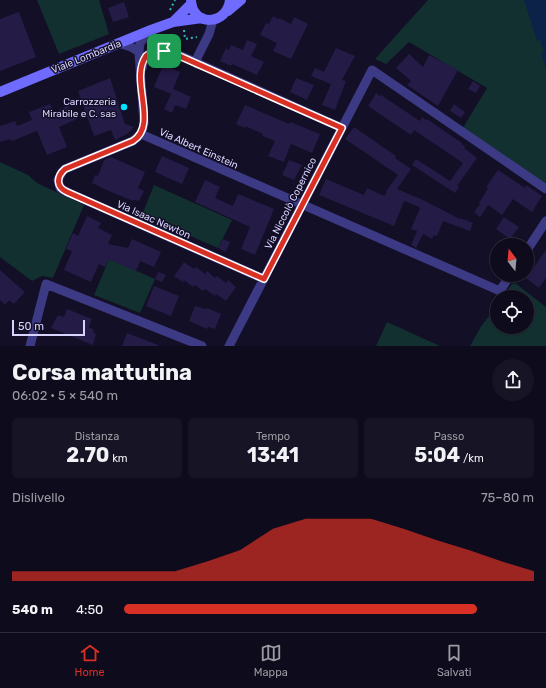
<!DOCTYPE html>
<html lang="it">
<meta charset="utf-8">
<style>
body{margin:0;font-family:Rubik,sans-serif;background:#171425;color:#f1f3f6;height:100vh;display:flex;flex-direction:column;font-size:15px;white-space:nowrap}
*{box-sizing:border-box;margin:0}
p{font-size:13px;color:#9b9ba3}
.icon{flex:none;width:22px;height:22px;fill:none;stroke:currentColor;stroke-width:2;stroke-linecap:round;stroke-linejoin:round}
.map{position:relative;height:346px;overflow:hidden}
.panel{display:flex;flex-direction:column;background:#0e0b1c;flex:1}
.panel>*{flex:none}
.needle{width:26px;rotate:344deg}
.controls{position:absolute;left:490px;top:238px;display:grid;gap:8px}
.controls a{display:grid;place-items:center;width:44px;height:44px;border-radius:50%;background:#0e0b1c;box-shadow:0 1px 3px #0004,0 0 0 1px #2e2b3b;font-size:20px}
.scale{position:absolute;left:12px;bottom:10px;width:73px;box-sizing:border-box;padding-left:4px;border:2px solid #d9d4ff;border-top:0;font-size:11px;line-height:14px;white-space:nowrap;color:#d9d4ff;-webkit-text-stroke:3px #130f26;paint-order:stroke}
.pin{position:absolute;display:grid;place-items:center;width:34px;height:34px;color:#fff;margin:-17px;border-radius:8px;box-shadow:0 2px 6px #0006}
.round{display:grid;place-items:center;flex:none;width:42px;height:42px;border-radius:21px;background:#171425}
.overview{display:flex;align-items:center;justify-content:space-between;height:68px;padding:0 12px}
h1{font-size:22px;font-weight:700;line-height:30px}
.figures{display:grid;grid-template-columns:repeat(3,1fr);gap:6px;height:68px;padding:4px 12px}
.figures div{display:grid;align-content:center;border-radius:6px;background:#171425;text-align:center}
.figures b{font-size:20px;font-weight:700}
.figures small{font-size:11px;font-weight:400}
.figures p{font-size:11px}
.chart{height:112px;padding:8px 12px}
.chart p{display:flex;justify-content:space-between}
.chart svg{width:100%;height:72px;margin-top:4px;fill:#d93025;opacity:.7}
ul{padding:0 12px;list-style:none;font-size:13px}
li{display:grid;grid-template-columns:64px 48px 1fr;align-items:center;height:30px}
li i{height:10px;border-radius:5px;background:#d93025}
.menu{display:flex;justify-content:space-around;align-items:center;height:56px;border-top:1px solid #2e2b3b;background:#0e0b1c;font-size:11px;color:#9b9ba3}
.menu a{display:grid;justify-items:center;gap:2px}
.menu .selected{color:#d93025}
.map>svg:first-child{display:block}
.green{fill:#12302f}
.water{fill:#0c2248}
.building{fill:#241b47}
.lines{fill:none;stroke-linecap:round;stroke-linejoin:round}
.path{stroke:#2fb8b0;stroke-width:2;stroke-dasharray:2 3;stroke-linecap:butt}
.minor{stroke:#3d3a85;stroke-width:9}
.secondary{stroke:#6f6bff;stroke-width:10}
.route-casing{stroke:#fff;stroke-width:8}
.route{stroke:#d93025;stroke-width:5}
.poi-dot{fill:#00e5ff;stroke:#130f26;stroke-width:1.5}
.labels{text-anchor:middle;stroke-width:3;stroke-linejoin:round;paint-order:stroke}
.street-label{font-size:10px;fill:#d9d4ff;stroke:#130f26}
.poi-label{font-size:10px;fill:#d9d4ff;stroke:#130f26;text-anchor:end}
</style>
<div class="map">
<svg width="546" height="346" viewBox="0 0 546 346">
<rect width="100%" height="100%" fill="#130f26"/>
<path class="green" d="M37 0H99L109 34 59 54Z
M428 0H546V189L461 131 487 88 409 42 386 64 375 59Z
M0 162 28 175 37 183 84 205 53 278 42 276 32 281 0 257Z
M154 185 232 220 218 248 142 215Z
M109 259 155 279 140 313 94 295Z
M515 283 546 307V346H470L480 328 497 305V327H527V297H503L512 284Z
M387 322 440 346H376Z"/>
<path class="water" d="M524 0H546V69L541 53 544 52 540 40 537 41Z"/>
<path class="building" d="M124 2 129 17 113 22 108 8Z
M19 12 36 57 0 71V19Z
M273 16 278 19 279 18 291 24 294 17 308 24 291 59 273 51 277 43 260 35 266 23 269 24Z
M247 40 257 44 251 56 264 62 257 75 232 64 231 66 220 61 226 48 229 50 231 45 243 50Z
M336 48 355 56 342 80 346 81 335 110 322 105 331 84 311 76 315 68 324 72Z
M409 54 423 67 429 55 458 70 438 106 407 85 411 81 396 68Z
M163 65 180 72 173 89 191 97 186 109 175 105 172 113 164 109 171 94 154 87Z
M110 78 125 124 134 127 127 134 115 140 111 130 94 136 78 91Z
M296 78 314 85 307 100 290 92Z
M473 81 480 86 476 93 468 89Z
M376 93 380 96 381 95 420 121 422 117 426 120 427 119 462 143 461 144 465 146 464 148 477 158 457 186 459 187 455 193 412 165 416 159 450 181 463 163 414 130 411 135 368 106Z
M50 104 54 113 68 105 77 119 59 127 67 147 47 155 37 131 12 141 10 139 0 142V126L15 121 17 126 32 120 29 112Z
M454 104 465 112 461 118 450 111Z
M245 105 289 124 290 122 320 134 312 153 291 144 284 162 268 156 275 141 262 136 263 134 245 126V128L236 124Z
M354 127 396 156 395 158 411 169 397 189 421 199 460 219V218L473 223 470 231 443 221 437 236 434 235 432 239 423 234 416 248 411 245 417 231 411 229 420 208 419 207 404 201 394 226 319 195 326 179 364 195 367 188 384 196 387 192 386 191 398 175 345 139Z
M162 156 189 168 182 184 155 172Z
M111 157 145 172 138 188 144 191 139 201 134 200 133 201 111 192 92 183 95 175 98 176 104 160Z
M289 160 302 165 294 180 282 175Z
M498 170 525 188 526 185 542 196 532 212 513 199 502 215 488 205 480 217 474 212 480 204 479 203 488 188 486 187Z
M205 180 220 187 215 198 233 206 238 194 274 209 255 255 241 249 250 227 195 202Z
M87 216 101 223 98 228 112 235 108 244 128 248 132 239 161 252 154 267 140 261 136 271 109 259 105 267 99 264 91 282 64 270 72 251 66 249 73 233 78 236Z
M504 217 519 227 510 239 496 229Z
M223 239 230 242 226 252 218 248Z
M546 250V278L539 288 526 278Z
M184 262 194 269 196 267 205 274 207 271 215 278 217 276 226 283 228 280 236 287 226 301 216 294 215 296 205 289 203 291 195 285 193 287 184 280 183 282 174 276Z
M0 270 25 292 14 304 9 300 5 305 0 300Z
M158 272 166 275 162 282 155 279Z
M154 286 179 296 171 316 146 306Z
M195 306 206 309 207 308 221 314 215 329 208 327 207 329 189 321Z
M67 309 92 319 89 327 94 330 93 333 96 334 93 345 51 328 58 315 64 317Z
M127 333 158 345V346H122Z"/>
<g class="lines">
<path class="path" d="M170 10 175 0
M184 30 185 39 197 37"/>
<path class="minor" d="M150 31 140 43 139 52 144 124 141 134 500 291 510 275
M118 43 131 47 139 52
M197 64V58L209 34 213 20
M142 68C143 65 144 59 146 56 153 48 167 51 175 53L342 128
M141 134 133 141 65 169 62 172 58 180 60 188 67 192 264 279
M527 250 546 221
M30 346 46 284 202 346
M229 346 372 70 546 189"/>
<path class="secondary" d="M191 0C192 27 227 26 230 0
M228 11 241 0
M173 22 191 4
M0 92 151 30 173 22 202 18"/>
</g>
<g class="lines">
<g class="route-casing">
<path id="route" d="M154 51H164L175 54 342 128 264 279 67 192C56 187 56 177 65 169L133 141C159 124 129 80 146 56 148 54 152 53 154 51Z"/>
</g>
<use href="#route" class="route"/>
</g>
<circle class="poi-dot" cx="124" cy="107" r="4"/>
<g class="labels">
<g class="street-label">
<text transform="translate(86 56) rotate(-22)" y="4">Viale Lombardia</text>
<text transform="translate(199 148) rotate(24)" y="4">Via Albert Einstein</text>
<text transform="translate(290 203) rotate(-63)" y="4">Via Niccolò Copernico</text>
<text transform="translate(154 219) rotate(24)" y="4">Via Isaac Newton</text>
</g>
<g class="poi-label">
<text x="116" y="105">Carrozzeria<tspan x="116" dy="12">Mirabile e C. sas</tspan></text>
</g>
</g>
</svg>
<div class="controls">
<a><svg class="needle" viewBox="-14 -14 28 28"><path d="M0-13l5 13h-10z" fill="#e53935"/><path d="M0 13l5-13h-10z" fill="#9b9ba3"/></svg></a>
<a><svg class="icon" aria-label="locate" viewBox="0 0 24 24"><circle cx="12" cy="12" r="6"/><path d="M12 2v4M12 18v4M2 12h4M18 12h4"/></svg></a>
</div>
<div class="scale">50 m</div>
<div class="pin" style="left:164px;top:51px;background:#1e9e55"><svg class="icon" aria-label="arrive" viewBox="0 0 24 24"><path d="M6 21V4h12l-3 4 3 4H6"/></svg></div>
</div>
<section class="panel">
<div class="overview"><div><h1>Corsa mattutina</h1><p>06:02 · 5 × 540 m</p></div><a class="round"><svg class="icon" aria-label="share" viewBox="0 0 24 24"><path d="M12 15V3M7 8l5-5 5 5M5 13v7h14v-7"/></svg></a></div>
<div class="figures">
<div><p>Distanza</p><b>2.70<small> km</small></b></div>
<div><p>Tempo</p><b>13:41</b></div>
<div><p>Passo</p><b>5:04<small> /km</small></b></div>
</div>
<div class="chart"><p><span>Dislivello</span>75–80 m</p>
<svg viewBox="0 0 160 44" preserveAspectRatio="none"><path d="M0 44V38L10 38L20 38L30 38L40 38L50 38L60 32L70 25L80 12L90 6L100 6L110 6L120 12L130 19L140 25L150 32L160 38V44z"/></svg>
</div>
<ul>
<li><b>540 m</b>4:50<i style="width:86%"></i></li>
</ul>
</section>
<nav class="menu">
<a class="selected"><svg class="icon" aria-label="home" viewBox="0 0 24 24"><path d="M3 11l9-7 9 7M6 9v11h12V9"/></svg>Home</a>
<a><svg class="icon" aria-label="map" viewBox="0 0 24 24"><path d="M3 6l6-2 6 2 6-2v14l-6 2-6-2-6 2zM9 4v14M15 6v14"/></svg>Mappa</a>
<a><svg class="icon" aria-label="saved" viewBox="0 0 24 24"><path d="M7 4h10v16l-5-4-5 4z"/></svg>Salvati</a>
</nav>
